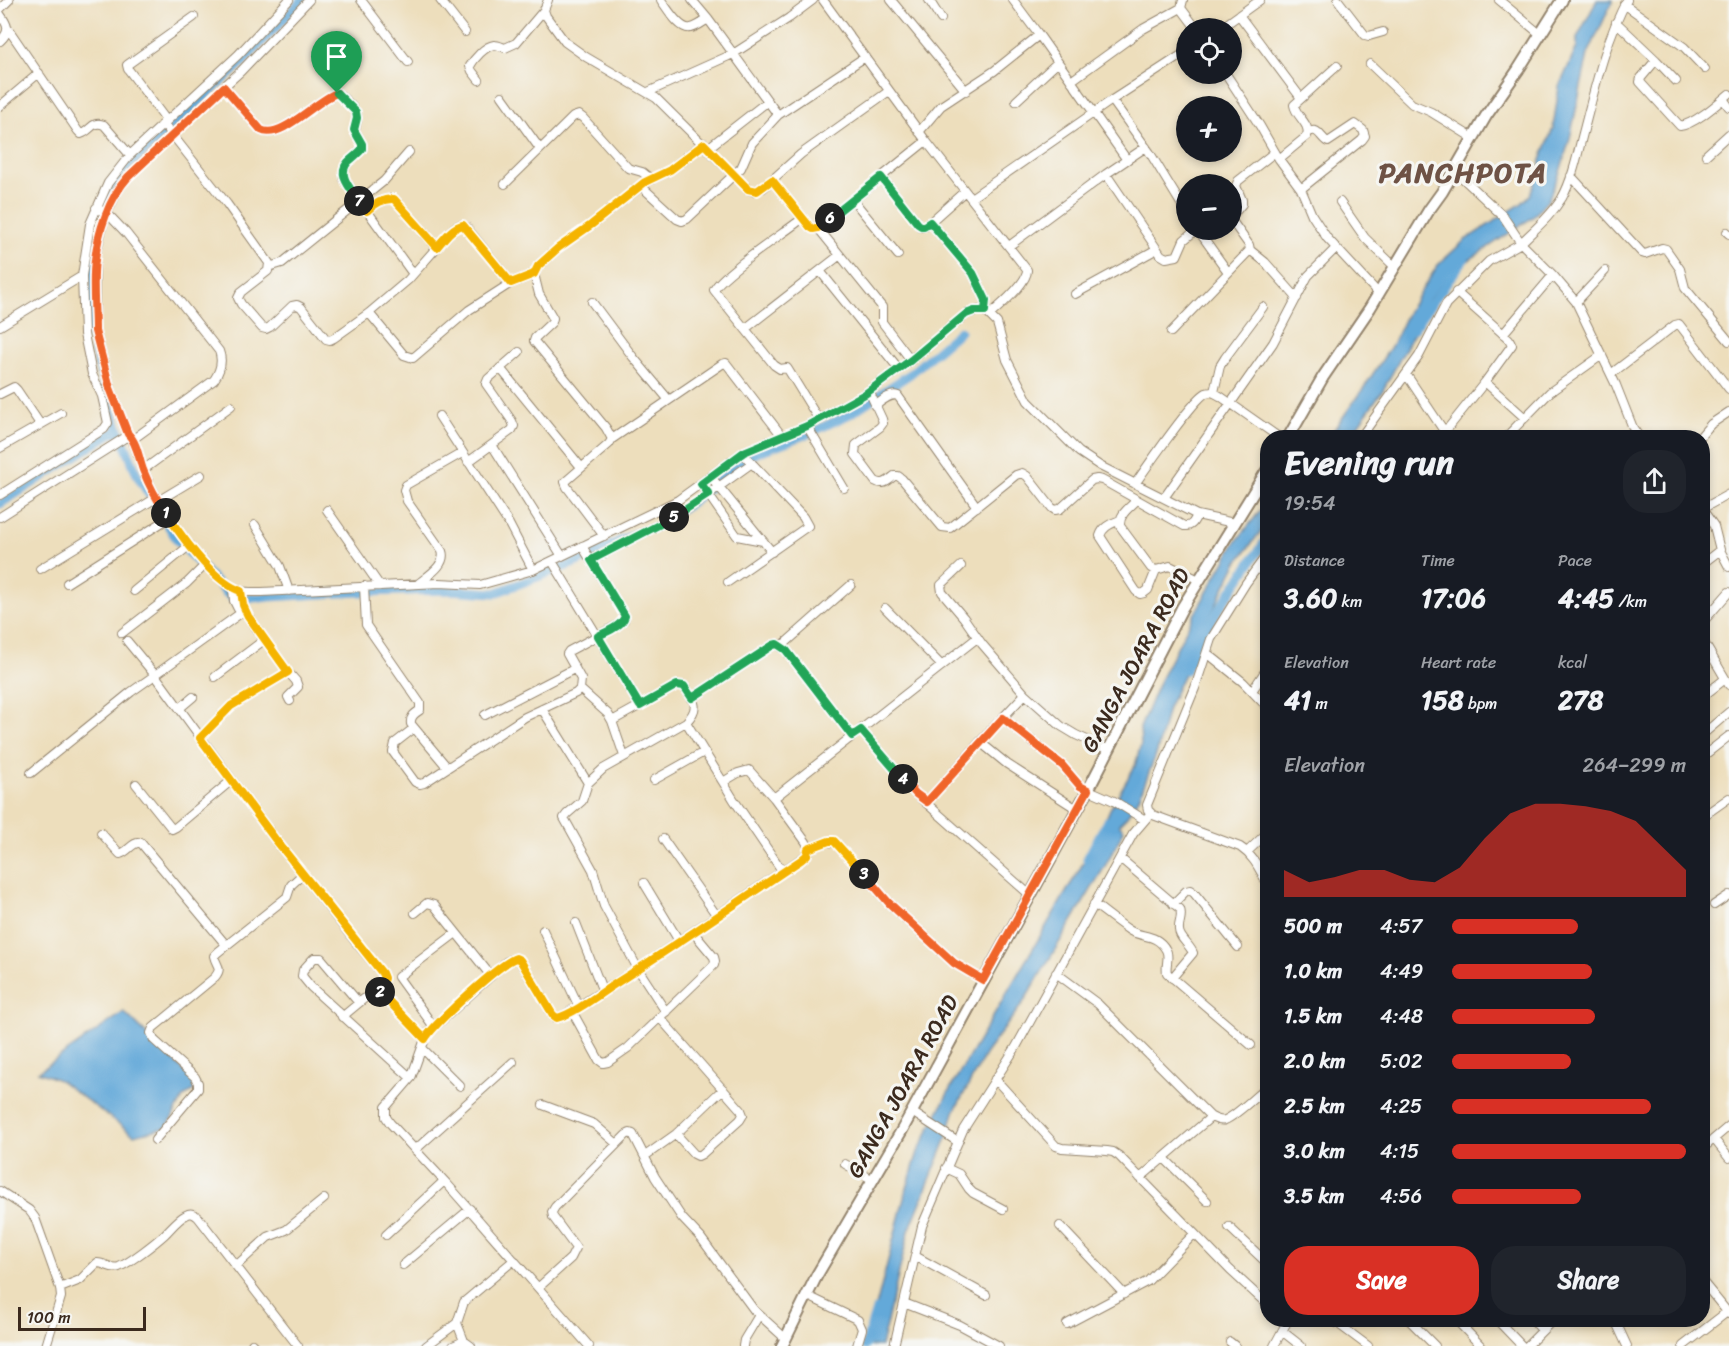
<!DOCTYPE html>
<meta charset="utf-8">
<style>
body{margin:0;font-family:Sriracha,sans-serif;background:#20242c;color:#f1f3f6;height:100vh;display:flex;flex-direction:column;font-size:22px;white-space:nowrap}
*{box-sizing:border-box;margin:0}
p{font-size:20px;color:#9ea1a6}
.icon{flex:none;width:33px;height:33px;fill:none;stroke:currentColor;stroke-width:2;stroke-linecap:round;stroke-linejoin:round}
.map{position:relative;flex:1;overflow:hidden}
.sheet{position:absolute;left:1260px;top:430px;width:450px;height:897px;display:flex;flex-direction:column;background:#171b24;border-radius:24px;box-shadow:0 3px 9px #0003}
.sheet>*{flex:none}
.buttons{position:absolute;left:1176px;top:18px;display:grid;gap:12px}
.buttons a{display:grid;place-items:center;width:66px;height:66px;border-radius:50%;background:#171b24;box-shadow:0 3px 9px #0003;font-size:30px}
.scale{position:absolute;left:18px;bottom:15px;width:128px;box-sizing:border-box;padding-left:6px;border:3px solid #3b2a1e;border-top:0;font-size:16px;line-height:21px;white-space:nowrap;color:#3b2a1e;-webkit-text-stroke:4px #f6f6f2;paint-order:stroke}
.pin{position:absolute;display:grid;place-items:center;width:51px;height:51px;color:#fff;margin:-62px -26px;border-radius:50% 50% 50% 0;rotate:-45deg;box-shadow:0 0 6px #0007}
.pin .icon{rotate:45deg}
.km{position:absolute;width:30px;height:30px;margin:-15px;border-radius:50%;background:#222;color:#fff;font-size:16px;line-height:30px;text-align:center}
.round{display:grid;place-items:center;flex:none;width:63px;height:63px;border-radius:24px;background:#20242c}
.overview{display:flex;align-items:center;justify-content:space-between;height:102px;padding:0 24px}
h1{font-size:33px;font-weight:800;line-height:45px}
.metrics{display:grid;grid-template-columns:repeat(3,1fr);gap:9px;height:102px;padding:6px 24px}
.metrics div{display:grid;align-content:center}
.metrics b{font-size:26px;font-weight:800}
.metrics small{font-size:16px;font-weight:400}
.metrics p{font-size:16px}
.chart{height:168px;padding:12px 24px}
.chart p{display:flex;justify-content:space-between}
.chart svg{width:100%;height:108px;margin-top:6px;fill:#d93025;opacity:.7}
.cta{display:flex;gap:12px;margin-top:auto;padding:12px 24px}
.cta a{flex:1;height:69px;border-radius:24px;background:#d93025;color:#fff;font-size:24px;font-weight:800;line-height:69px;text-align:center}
.cta a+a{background:#20242c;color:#f1f3f6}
ul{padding:0 24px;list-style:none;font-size:20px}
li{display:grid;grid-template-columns:96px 72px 1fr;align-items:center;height:45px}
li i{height:15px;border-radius:8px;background:#d93025}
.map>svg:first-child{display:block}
.water{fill:#64a9d9;stroke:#506a7c;stroke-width:1.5}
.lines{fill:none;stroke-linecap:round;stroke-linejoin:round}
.canal{stroke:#64a9d9;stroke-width:9}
.street-casing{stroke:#94846d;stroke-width:10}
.secondary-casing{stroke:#94846d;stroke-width:14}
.street{stroke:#fff;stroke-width:8}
.secondary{stroke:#fff;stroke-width:10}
.split-1-casing{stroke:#fff;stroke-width:12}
.split-2-casing{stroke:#fff;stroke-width:12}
.split-3-casing{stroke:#fff;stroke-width:12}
.split-4-casing{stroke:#fff;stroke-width:12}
.split-5-casing{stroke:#fff;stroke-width:12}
.split-6-casing{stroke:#fff;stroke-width:12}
.split-7-casing{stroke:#fff;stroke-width:12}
.split-8-casing{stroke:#fff;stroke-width:12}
.split-1{stroke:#f0652b;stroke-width:8}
.split-2{stroke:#f5b400;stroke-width:8}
.split-3{stroke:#f5b400;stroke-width:8}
.split-4{stroke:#f0652b;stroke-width:8}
.split-5{stroke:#22a559;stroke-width:8}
.split-6{stroke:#22a559;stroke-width:8}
.split-7{stroke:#f5b400;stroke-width:8}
.split-8{stroke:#22a559;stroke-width:8}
.labels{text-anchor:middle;stroke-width:6;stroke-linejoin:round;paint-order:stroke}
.street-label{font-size:22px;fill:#3b2a1e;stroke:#f6f6f2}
.district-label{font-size:28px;font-weight:bold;letter-spacing:1.5px;fill:#6e5245;stroke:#f6f6f2}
</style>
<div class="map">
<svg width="1729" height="1346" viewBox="0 0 1729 1346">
<rect width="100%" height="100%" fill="#f6f6f2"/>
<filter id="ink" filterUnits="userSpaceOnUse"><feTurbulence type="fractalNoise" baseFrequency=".0167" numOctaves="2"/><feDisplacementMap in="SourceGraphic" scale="12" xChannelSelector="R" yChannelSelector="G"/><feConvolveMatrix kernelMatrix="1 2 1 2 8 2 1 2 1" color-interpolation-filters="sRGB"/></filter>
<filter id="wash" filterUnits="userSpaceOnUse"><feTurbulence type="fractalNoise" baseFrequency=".008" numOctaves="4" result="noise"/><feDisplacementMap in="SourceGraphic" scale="24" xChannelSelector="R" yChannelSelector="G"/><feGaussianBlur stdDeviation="1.35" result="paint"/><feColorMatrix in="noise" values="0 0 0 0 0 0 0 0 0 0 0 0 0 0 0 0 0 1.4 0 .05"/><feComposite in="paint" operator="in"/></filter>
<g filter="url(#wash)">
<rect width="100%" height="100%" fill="#eddebc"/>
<path class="water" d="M1597 0H1613L1588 54 1570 138 1560 172 1548 200 1533 217 1450 273 1430 299 1413 335 1383 390 1349 438H1328L1363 389 1392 345 1408 311 1438 265 1465 240 1521 204 1530 195 1537 177 1541 160 1553 128 1559 87 1577 47V38Z
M1267 502V525L1258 535 1237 563 1222 592 1168 708 1157 752 1139 798 1127 816 1119 824 1124 830 1104 868 1023 1003 986 1053 954 1112 946 1140 909 1231 881 1346H866L904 1198 918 1152 950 1089 1098 838 1110 809 1135 766 1141 744 1140 728 1159 682 1190 622 1235 543Z
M124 1012 199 1086 183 1098 167 1127 134 1135 59 1080 38 1072Z"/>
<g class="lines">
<path class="canal" d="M106 207 122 176 130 165 242 63 302 0
M92 261 89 318 91 334 107 397 119 430 138 477 177 540 226 593 234 599 359 592 450 590 495 593 577 562 634 534
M1413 329 1465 258
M0 504 110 434 119 430
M684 508 747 458 761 451 810 433 850 414 910 374 960 331
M1186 670 1217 612 1268 537
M1087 859 1107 821
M865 1346 876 1310"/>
</g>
</g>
<g filter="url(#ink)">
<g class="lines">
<g class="street-casing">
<path id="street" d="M361 0 408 62
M440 0 465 32
M548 0 544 10 546 16 565 42 586 57 656 98 748 189 753 191 763 188 801 154 889 91
M661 0C667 8 680 31 691 28 697 27 703 22 708 19
M692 0 708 19 778 115
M823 0 926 141 1027 270C1028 283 999 306 990 315
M891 0 966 91
M929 0 941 19
M1013 0 1039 35 1127 160
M1183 0 1181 8 1196 28
M1338 0 1365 35 1369 36 1383 32
M1499 0 1540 34
M1624 4 1684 47 1705 69
M0 9 9 0
M0 14C8 25 11 31 0 41
M1239 15 1301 98
M1616 22 1656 60 1676 81
M1221 28 1260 0
M9 30 78 131 81 134C91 131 92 120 104 125L130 155
M1656 60 1641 78 1640 82 1680 126C1695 124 1717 104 1729 94
M1370 64 1412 104 1431 112 1473 138
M1226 74 1260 126 1279 159 1301 189 1312 215 1327 238 1379 294
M479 80 472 71 470 66C474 59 485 46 494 45 498 45 502 47 505 48L516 43 544 10
M1071 81 1143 29 1181 8
M224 87 261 130C280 141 317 99 337 93 343 98 356 108 357 116 358 120 355 126 355 131L362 144V149C352 160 342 162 344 179L413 274
M648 92 733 54 789 18 813 0
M502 96 540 149
M1723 99 1729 107
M1112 100 1150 153 1186 212
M1016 101 1058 62
M0 106 39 73
M166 120 128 69 127 65 194 17
M163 123 227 204 269 263 268 271 241 292 238 298 241 304 262 328 266 329 270 327 292 306 297 305 301 307 326 339 330 340 334 338 369 313 408 280 454 228C459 225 461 223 466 227L511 283
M919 132 941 106 994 71 1039 35
M708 148 768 101
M1706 155 1729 134
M1279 159 1307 136C1311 124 1296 117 1294 105L1337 66
M1454 170 1503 216 1521 243C1535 229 1551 216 1562 198 1572 180 1577 157 1582 137 1594 92 1605 41 1627 0
M1106 174 1161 255 1166 258 1177 256 1184 240 1196 230
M1571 176 1642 253 1645 254 1662 248 1666 249 1680 269 1685 288 1729 341
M881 177 921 227 927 225 965 191
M772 180 810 227 814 229 818 228 926 141
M505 184 573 117 579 115 583 118 628 168 642 172 651 179
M641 186 677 219 682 221 687 219 741 168 752 143 778 115 865 57
M1301 189 1362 140 1365 136 1363 130 1355 124 1328 142C1320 138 1319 127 1309 132
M971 198 1112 100 1186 52
M853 200 898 255
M1340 202 1365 238 1395 267
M96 208 107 213 126 233 219 351C223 361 220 371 214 380L132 440
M367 211C375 204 382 198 394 199L437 247
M1232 216 1242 204V200L1236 186 1238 181 1275 152
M803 218C787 231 720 275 714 290L774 365 780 369 787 368 789 371 819 420
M930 222 973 273 986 300 985 311
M818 228 882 307V322L911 360
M1198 230 1228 272
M1727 232 1729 234
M1009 246 1106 174 1146 147
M1250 250 1265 262 1297 298
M269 267 282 263 384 181 409 152
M820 271 899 369
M1075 294 1157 249
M592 302 633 357 668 399
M1576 302 1605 271
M369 313 404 355 413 358 469 310 511 283 534 274
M0 326 82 276
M745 329 840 255
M1171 332 1250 250 1249 245 1232 221
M1503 334 1553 275
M500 368 581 467
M1406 374 1442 428 1445 429 1449 427 1485 382 1512 345 1509 339 1456 292
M1611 374 1675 325 1679 324 1729 389
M1485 382 1525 418
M869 391 882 419 883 423 880 427 856 445 855 454 875 481C883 486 888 481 894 476H898L902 479 942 527 950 528 1016 475 1022 473 1027 476 1052 508 1055 510 1060 509 1092 480 1097 479 1102 480 1184 526C1192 527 1194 521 1197 515
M1214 392 1220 366 1225 358 1263 307
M0 394 14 387 17 390 40 424
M875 406C882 401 890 393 898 396L977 507
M439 416 509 524 533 570
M807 426 844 488
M127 434C137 442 139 461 144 472 160 509 184 543 213 571 218 576 224 583 230 587 239 593 251 592 262 592L439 583 480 585 533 570 678 500 744 452 807 426 865 394 911 360 966 314 979 310 985 311 997 323 1007 360 1028 401 1079 452 1100 466 1197 515 1234 523
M1360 438 1419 356 1446 304 1489 261 1521 243 1553 275 1576 302 1616 385 1633 428 1640 438
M1505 438 1550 392 1602 355
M1699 438 1711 424 1729 412
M612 439 722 364 726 363 782 436
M492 445 562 556
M0 448 61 413
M468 462 512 430 514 426 512 421 486 384 488 379 519 352
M143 470 231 406
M711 477 772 552
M701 484 737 536 763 541
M1135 484C1146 468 1194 399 1206 393 1212 391 1215 393 1220 396L1280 438
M0 495 104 429 108 423 102 396 92 374 84 334 82 276 90 224 108 183 130 155 238 55 289 0
M1164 498 1273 343 1308 276 1335 249
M1137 500C1129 508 1119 514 1120 526L1151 568 1156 570 1170 566 1199 580
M158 501 201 475
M1702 509 1714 526 1720 550 1729 567
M1702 509 1729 494
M327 510 380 586
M0 517 126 437 127 432 110 388 95 331V258L103 224 107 213 117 192 127 177 172 134 241 71 309 0
M1120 520C1111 524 1103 526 1100 536L1136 591 1140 594 1144 593 1148 590 1156 570
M255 525 280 566 289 591
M604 536 567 487 565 482 609 444 612 439 606 428 534 341 535 338 552 322 553 318 539 294 534 274 538 266 558 248 591 225 646 182 670 170 704 143
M1268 553 1246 583 1211 639 1195 688 1147 805 1148 810 1153 815 1240 847C1255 857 1260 871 1268 885
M591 560 685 511 752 463
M552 561 640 706
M1702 564 1720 550
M961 566 941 585 942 592 964 618 982 644 1025 694 1061 726 1076 735 1109 750
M40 569 156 498
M728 582 808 526 803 517 747 458 744 452
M67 583 169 518
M418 584C427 576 447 565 442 551L407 501 404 490 406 485 462 453
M364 586 366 625 420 703V710C414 714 410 717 411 724L447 767
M233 588 234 601 238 609 245 610
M134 591 190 545
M885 608 942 666
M1702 623 1729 592
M122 633 187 583 206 564
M1702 639 1729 685
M127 641 155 675 245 610
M782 646 851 585
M1207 653 1243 682 1268 708
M288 672 296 681 298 687 288 697 290 701
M215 677 264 640
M580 689 608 714 612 721 624 756
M1252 691 1268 667
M1702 697 1725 679
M692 698 773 645 777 644 786 650 852 736
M180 708 193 697
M542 709 588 783
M485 715 574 669
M1003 718 1062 765 1080 786 1114 801 1145 820
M612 721 677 685 684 686C694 701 701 707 686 722L603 769 588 783 582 801 567 814 564 818 593 870 604 906 638 969 666 1012
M686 722 734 800 783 872
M413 729 395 743 393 752 415 782 420 784 424 783 525 717 576 693 580 689 581 679 567 654 569 651 618 625 624 620 625 616 582 546
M861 730 916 794 1030 895
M1702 735 1729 712
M200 738 231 706 288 672 248 616 243 605 241 591
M980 742 1007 764 1077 809
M1702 757 1729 736
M31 773 131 692 155 675 275 839 355 941 382 973 384 978 383 983 342 1017
M654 780 704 752
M136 784 172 829 176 827 232 780
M774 798 977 638
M927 802 980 742 1025 694
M1702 817 1729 798
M101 833 120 854C128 852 133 841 141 843L226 945
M663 839 717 916
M809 849C818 845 829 838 838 845L889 903 954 963 983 980
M1247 852 1268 832
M1120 858 1180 909C1183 918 1178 922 1179 930 1179 938 1190 945 1193 953L1172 978
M644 883 679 941
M1094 904C1106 913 1117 922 1129 930 1141 938 1157 933 1166 950 1170 956 1165 966 1167 973L1251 1045
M1173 904 1186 891 1190 890 1194 893 1238 947
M1714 905 1729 895
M415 913 427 903 434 905 491 976
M576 923 603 992
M543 930 579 1007
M1056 973 1098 1004 1211 1117C1216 1119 1220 1122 1225 1120 1236 1116 1258 1094 1268 1086
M377 989 425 1039
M359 1003 321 958H314L303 970 302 976 311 987 411 1078
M572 1011 599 1060 603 1063 608 1062 628 1048 714 965 715 961 714 957 693 932
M660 1018 741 1110 743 1115 740 1120 702 1154 698 1156 694 1154 676 1134
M434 1027 398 977 456 933
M422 1048 460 1086
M995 1079 1056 1146 1062 1148 1107 1151 1113 1152 1119 1156 1230 1270 1268 1305
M543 1105 594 1124 617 1144
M912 1112 958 1142
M1714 1139 1729 1158
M155 1140 198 1089V1083L195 1077 154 1040 151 1033 153 1028 215 977C223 967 216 966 214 956L218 952 287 897 291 885 303 874
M1702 1149 1729 1126
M415 1150 513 1062
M645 1156 676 1134 723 1089
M1164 1158 1207 1201
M845 1164 873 1180
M946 1168 959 1174 969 1189 973 1193 1003 1209
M1140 1178 1211 1117
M0 1191 29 1210 35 1218 60 1288 61 1297 46 1346
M1060 1226 1124 1294
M1229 1227 1268 1264
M386 1235 444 1181
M915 1256 986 1295
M237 1265 268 1237 286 1230 324 1199
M403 1265 470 1209
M1702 1281 1729 1314
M539 1287 571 1258 576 1248 553 1217 552 1212 555 1207 626 1135 630 1133 633 1134 655 1177 682 1218 701 1238 754 1310 786 1339
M60 1288 80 1280 97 1263C106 1263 111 1270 119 1267 131 1262 155 1243 165 1234 171 1228 178 1219 186 1215 191 1212 194 1214 198 1217L298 1346
M808 1296 858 1320 862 1329 857 1346
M904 1303 960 1325 999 1346
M1333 1320 1368 1346
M1409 1320 1435 1346
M1497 1320 1522 1346
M1533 1320 1542 1330
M1615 1320 1627 1346
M1459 1323 1481 1346
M1067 1324 1148 1281 1194 1234
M1282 1331 1301 1346
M464 1341 457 1323 464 1302 514 1260
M1230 1342 1235 1346
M252 1344 254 1346
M426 1346 457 1323
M453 1346 464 1341 471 1346
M589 1346 448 1185 390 1123 386 1117V1107L411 1078 425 1039 430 1031 506 962 516 958 520 961 553 1015 557 1018 563 1016 638 969 807 855 809 849 806 842 774 798 749 770 738 773 723 782
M743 1346 744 1340 759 1315
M894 1346 922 1226 963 1130 1016 1047 1133 834 1151 813
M1274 1346 1288 1320
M1527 1346 1553 1320
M1683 1346 1727 1312"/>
</g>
<g class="secondary-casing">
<path id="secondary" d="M1288 438 1323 377 1370 308 1429 210 1442 192 1486 116 1518 70 1562 0
M782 1346 817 1275 902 1130 1088 790 1182 608 1268 469"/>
</g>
<use href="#street" class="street"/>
<use href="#secondary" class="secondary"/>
</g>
</g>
<g class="lines" filter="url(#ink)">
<g class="split-1-casing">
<path id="split-1" d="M166 513C157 500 149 485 143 470 139 459 137 442 128 434L110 388 95 331C95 308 92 283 95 260 98 232 109 198 128 177L224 87 261 130C281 141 317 99 337 93"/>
</g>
<g class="split-2-casing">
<path id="split-2" d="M166 513C182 537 215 583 241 591L243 605 248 616 288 672 231 706 200 738 275 839 382 973 384 978 383 983 377 989 380 992"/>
</g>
<g class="split-3-casing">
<path id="split-3" d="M380 992 425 1039C434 1024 500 963 516 958L520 960 553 1015 557 1018C576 1013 603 991 621 980 682 941 741 900 801 860L807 855 808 849 829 841H834L864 874"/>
</g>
<g class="split-4-casing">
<path id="split-4" d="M864 874 889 903 954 963 983 980 1088 790 1080 786 1062 765 1003 718 927 802 916 794 903 779"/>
</g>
<g class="split-5-casing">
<path id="split-5" d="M674 517 591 560 625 616C622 626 608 631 598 636L640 706 677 685 684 686 692 698 773 645 777 644 786 650 852 736 861 730 903 779"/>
</g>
<g class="split-6-casing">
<path id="split-6" d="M674 517 709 494 701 484 744 452 807 426 865 394 911 360 966 314 974 311H985L986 300 973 273 930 222 924 226H921L918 224 881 177 830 218"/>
</g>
<g class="split-7-casing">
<path id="split-7" d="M359 201 367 211C375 204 383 198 394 199L437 247C444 239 452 227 463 225L511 283 534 274 538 266 558 248 591 225 645 182 670 170 704 144 748 189 757 191 772 180 810 227 813 229 818 228 830 218"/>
</g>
<g class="split-8-casing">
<path id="split-8" d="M337 93 356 112 357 118 354 130 362 144V149C358 154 352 158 348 162 336 175 352 190 359 201"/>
</g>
<use href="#split-1" class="split-1"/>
<use href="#split-2" class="split-2"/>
<use href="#split-3" class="split-3"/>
<use href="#split-4" class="split-4"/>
<use href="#split-5" class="split-5"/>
<use href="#split-6" class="split-6"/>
<use href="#split-7" class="split-7"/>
<use href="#split-8" class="split-8"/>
</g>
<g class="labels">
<g class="street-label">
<text transform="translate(1135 660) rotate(-62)" y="8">GANGA JOARA ROAD</text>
<text transform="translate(902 1086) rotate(-61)" y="8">GANGA JOARA ROAD</text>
</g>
<g class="district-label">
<text x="1463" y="182">PANCHPOTA</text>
</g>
</g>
</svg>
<div class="buttons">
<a><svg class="icon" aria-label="locate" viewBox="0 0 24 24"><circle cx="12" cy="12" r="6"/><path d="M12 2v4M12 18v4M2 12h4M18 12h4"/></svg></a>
<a>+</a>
<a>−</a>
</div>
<div class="scale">100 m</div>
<div class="pin" style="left:337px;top:93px;background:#1e9e55"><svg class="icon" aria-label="arrive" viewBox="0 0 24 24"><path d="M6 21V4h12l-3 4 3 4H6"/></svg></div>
<b class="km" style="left:166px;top:513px">1</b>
<b class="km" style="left:380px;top:992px">2</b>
<b class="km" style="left:864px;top:874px">3</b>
<b class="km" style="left:903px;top:779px">4</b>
<b class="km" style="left:674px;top:517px">5</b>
<b class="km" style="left:830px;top:218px">6</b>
<b class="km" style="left:359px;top:201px">7</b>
<section class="sheet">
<div class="overview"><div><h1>Evening run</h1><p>19:54</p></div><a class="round"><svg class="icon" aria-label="share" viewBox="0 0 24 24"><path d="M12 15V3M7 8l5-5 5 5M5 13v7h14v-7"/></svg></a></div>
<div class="metrics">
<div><p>Distance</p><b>3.60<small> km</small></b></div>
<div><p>Time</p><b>17:06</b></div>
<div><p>Pace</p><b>4:45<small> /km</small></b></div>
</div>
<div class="metrics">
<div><p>Elevation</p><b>41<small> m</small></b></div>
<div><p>Heart rate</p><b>158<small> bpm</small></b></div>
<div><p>kcal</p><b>278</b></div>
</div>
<div class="chart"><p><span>Elevation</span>264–299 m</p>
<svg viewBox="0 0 160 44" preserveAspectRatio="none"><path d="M0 44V33L10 38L20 36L30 33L40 33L50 37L60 38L70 32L80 20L90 10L100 6L110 6L120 7L130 9L140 13L150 23L160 33V44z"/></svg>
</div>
<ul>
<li><b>500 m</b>4:57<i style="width:54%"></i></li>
<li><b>1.0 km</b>4:49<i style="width:60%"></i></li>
<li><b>1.5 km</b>4:48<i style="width:61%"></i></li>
<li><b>2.0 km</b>5:02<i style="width:51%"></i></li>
<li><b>2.5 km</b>4:25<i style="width:85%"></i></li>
<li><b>3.0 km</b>4:15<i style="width:100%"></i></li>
<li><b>3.5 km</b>4:56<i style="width:55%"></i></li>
</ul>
<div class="cta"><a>Save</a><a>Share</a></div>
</section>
</div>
